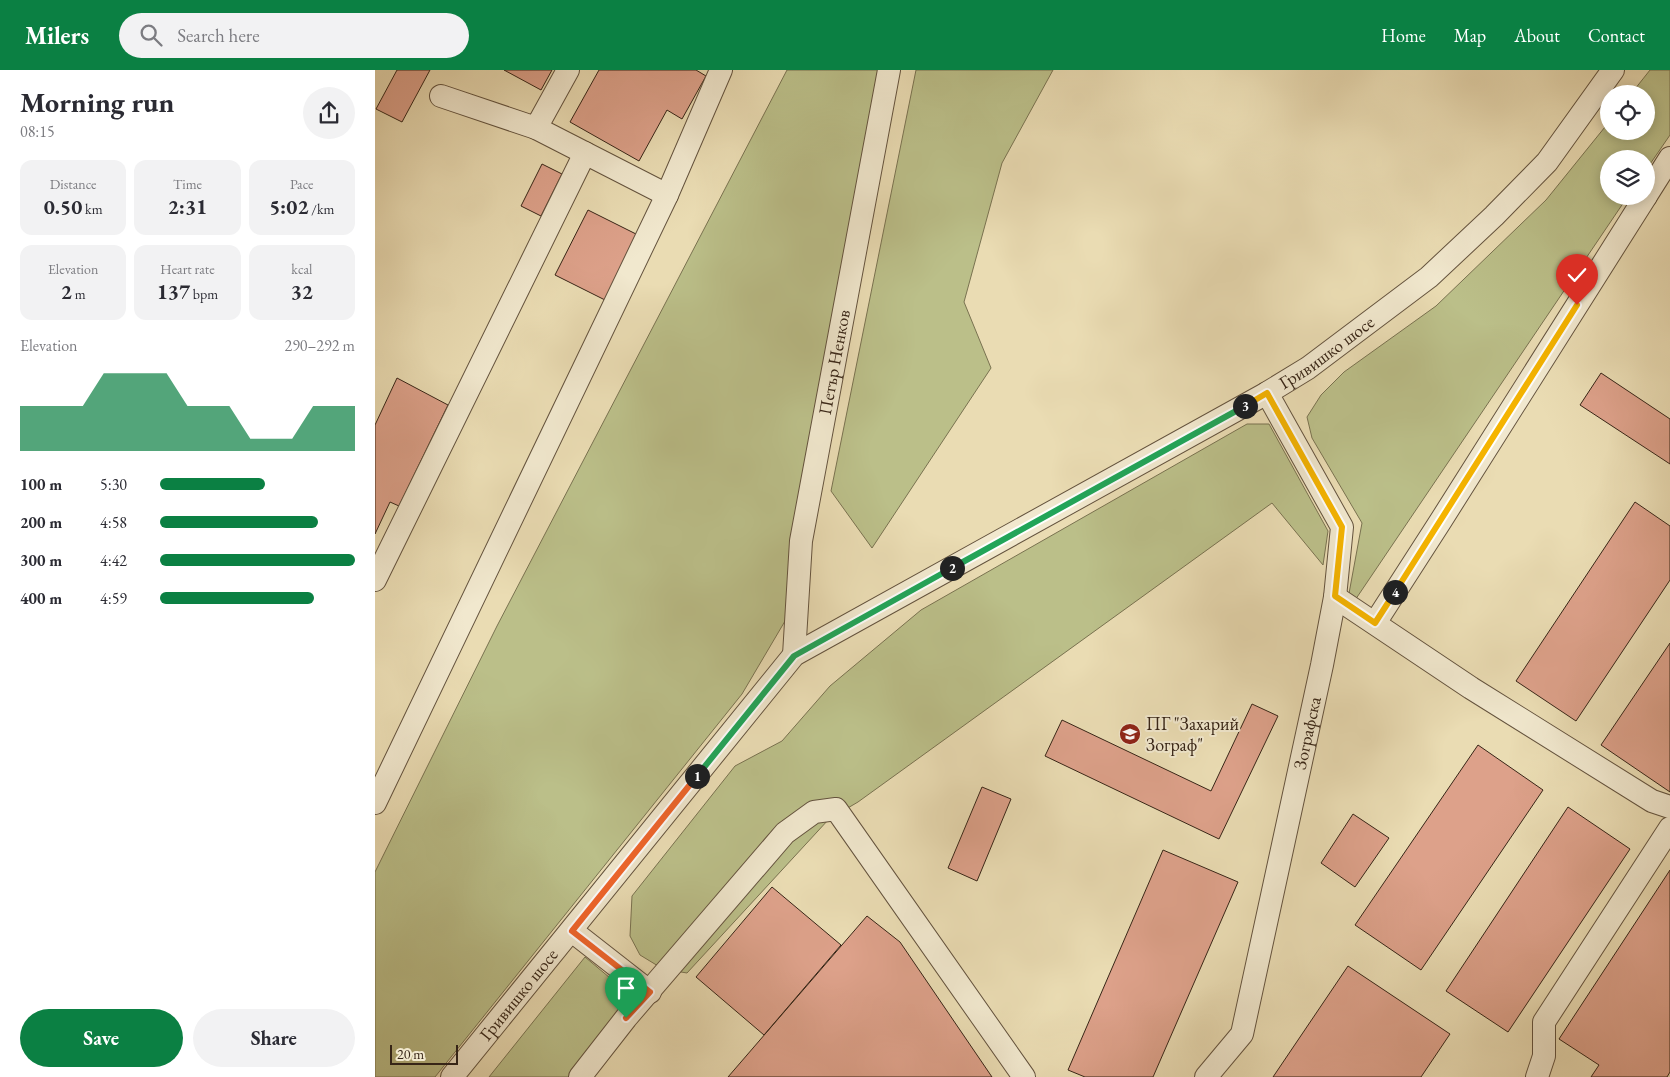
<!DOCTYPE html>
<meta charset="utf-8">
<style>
body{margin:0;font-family:"EB Garamond",serif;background:#f2f2f3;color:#2b2b33;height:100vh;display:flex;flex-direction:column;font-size:19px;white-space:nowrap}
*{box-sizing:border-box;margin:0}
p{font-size:16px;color:#7c7c81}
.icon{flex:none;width:28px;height:28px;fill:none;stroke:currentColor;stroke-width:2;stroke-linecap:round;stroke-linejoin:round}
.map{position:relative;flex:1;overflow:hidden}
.details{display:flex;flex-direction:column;background:#fff;width:375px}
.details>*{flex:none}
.buttons{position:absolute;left:1225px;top:15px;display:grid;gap:10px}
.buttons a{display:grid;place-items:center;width:55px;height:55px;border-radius:50%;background:#fff;box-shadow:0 2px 12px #0003;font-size:25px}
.scale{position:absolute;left:15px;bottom:12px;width:68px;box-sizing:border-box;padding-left:5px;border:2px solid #372517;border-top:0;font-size:14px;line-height:18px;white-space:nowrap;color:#372517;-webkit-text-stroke:4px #f1e8ce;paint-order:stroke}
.pin{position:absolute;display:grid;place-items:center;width:42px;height:42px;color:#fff;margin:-51px -21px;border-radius:50% 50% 50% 0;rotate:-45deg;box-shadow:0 0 5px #0007}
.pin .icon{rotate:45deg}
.km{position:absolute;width:25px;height:25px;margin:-12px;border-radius:50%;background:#222;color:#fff;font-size:14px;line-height:25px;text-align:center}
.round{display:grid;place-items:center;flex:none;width:52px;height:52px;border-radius:26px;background:#f2f2f3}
.headline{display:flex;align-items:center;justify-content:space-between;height:85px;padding:0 20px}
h1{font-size:28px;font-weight:700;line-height:38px}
.metrics{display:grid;grid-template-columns:repeat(3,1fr);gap:8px;height:85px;padding:5px 20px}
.metrics div{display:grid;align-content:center;border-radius:12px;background:#f2f2f3;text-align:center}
.metrics b{font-size:21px;font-weight:700}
.metrics small{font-size:14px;font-weight:400}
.metrics p{font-size:14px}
.chart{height:140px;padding:10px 20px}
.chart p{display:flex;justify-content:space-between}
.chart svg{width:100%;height:90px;margin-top:5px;fill:#0b8043;opacity:.7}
.cta{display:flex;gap:10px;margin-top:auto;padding:10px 20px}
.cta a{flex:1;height:58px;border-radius:30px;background:#0b8043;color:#fff;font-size:20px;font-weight:700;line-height:58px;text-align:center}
.cta a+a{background:#f2f2f3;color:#2b2b33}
ul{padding:0 20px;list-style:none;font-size:16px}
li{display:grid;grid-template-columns:80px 60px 1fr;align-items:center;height:38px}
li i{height:12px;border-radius:6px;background:#0b8043}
header{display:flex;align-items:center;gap:30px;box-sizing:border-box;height:70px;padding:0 25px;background:#0b8043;color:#fff}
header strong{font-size:24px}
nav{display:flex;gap:28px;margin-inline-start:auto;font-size:18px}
.search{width:350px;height:45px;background:#f2f2f3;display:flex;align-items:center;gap:12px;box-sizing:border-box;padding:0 18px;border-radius:28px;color:#7c7c81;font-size:19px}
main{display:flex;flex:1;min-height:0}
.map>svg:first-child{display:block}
.green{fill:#bbbf89;stroke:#797250}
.building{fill:#dda18a;stroke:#372517}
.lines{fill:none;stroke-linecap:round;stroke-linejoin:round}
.minor-casing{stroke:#64533e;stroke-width:24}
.minor{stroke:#f1e8ce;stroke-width:22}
.split-1-casing{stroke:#fff;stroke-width:10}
.split-2-casing{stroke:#fff;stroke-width:10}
.split-3-casing{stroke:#fff;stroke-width:10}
.split-4-casing{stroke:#fff;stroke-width:10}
.split-5-casing{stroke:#fff;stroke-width:10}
.split-1{stroke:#f0652b;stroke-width:6}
.split-2{stroke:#22a559;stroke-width:6}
.split-3{stroke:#22a559;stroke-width:6}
.split-4{stroke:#f5b400;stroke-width:6}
.split-5{stroke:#f5b400;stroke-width:6}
.labels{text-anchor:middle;stroke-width:4;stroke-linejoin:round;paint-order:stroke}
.street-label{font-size:18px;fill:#372517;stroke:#f1e8ce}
.poi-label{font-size:18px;fill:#372517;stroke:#f1e8ce;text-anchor:start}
</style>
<header>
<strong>Milers</strong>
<div class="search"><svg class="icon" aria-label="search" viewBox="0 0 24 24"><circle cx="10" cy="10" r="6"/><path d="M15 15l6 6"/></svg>Search here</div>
<nav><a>Home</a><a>Map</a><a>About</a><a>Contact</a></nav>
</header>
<main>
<section class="details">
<div class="headline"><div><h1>Morning run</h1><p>08:15</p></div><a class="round"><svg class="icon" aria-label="share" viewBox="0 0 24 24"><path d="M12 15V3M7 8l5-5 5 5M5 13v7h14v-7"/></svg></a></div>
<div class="metrics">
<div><p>Distance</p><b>0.50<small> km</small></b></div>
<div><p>Time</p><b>2:31</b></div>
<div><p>Pace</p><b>5:02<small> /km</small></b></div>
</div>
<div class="metrics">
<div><p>Elevation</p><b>2<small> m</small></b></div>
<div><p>Heart rate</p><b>137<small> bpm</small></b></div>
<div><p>kcal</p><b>32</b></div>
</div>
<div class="chart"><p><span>Elevation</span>290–292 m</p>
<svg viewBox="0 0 160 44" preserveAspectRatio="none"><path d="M0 44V22L10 22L20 22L30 22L40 6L50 6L60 6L70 6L80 22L90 22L100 22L110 38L120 38L130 38L140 22L150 22L160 22V44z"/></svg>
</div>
<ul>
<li><b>100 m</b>5:30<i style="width:54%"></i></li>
<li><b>200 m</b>4:58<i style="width:81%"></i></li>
<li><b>300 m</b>4:42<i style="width:100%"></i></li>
<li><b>400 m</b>4:59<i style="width:79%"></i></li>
</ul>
<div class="cta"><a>Save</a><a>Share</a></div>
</section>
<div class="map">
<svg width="1295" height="1007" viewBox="0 0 1295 1007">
<rect width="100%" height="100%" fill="#eadcb3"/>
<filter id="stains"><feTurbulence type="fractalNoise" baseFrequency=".004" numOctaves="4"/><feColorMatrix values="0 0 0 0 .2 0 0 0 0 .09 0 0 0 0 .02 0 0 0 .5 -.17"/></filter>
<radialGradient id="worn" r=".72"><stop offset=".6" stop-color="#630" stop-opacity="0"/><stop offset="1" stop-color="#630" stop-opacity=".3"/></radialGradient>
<path class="green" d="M412 0H520L413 546 367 624 60 1007H0V802L122 556Z
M541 0H678L627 93 589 232 616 298 497 478 456 421Z
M1275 0H1295V65L1271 100V89H1234V126H1253L970 545 987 453 937 368 932 347 946 325 969 302 1061 236 1171 130 1234 52V61H1271V24H1256Z
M872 354H894L953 461 948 495 897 433 483 732 454 749 312 903 288 899 265 885 255 866 257 826 360 696 407 671 455 616 546 540Z
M210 887 247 918 242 947 195 1007H114Z"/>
<path class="building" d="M22 0H55L27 52 1 39Z
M129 0H177L166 20Z
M224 0H321L331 6 307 49 292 40 264 91 195 52Z
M167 94 187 104 166 146 146 136Z
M213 140 265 166 232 231 180 205Z
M1226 303 1295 349V394L1205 335Z
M22 308 73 335 24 436 15 432 0 464V355Z
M1260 432 1295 456V510L1201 651 1141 611Z
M1295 573V722L1226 675Z
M877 634 903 646 844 769 670 686 687 650 836 721Z
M1103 675 1168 720 1046 900 980 855Z
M607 717 636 729 602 811 573 798Z
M1193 737 1255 779 1133 962 1071 921Z
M978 744 1014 768 980 817 946 793Z
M788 780 863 812 778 1007H710L693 1000Z
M1295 800V1002L1292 1007H1216L1224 995 1184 969Z
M397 817 466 875 389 965 321 907Z
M492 846 525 872 617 1007H353Z
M973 896 1075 964 1046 1007H898Z"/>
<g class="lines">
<g class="minor-casing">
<g id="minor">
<path d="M66 26 161 58 193 0"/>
<path d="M161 58 292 125 346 0"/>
<path d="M1271 126 1295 88"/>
<path d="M0 510 210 83"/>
<path d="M960 527 1096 618 1277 731 1295 737"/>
<path d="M1000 553 1065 452 1271 126"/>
<path id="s1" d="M419 585 426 471 514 0"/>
<path d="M0 733 292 125"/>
<path d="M197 861 275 922"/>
<path id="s2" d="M77 1007 419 585 892 323 933 298 1054 207 1119 146 1172 92 1238 0"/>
<path d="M205 1007 251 948 410 763 439 742 461 739 649 1007"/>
<path id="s3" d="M831 1007 867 964 947 595 960 527 967 457 892 323"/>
<path d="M1162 1007 1169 986V952L1295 758"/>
</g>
</g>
<use href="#minor" class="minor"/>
</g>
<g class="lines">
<g class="split-1-casing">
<path id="split-1" d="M251 948 275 922 197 861 322 706"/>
</g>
<g class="split-2-casing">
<path id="split-2" d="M322 706 419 586 577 498"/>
</g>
<g class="split-3-casing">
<path id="split-3" d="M577 498 870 336"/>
</g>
<g class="split-4-casing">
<path id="split-4" d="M870 336 892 323 967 457 960 526 1000 553 1020 522"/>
</g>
<g class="split-5-casing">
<path id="split-5" d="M1020 522 1202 235"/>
</g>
<use href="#split-1" class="split-1"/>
<use href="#split-2" class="split-2"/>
<use href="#split-3" class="split-3"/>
<use href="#split-4" class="split-4"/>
<use href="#split-5" class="split-5"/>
</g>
<defs>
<g id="school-disc" transform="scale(1.125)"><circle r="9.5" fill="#8f2418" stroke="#f1e8ce"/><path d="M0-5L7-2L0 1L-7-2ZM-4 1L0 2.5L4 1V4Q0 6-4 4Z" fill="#fff"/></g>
</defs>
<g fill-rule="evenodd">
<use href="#school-disc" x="755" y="664"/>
</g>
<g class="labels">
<g class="street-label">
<text dy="6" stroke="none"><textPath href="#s2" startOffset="1156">Гривишко шосе</textPath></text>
<text dy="6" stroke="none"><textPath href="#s1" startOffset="296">Петър Ненков</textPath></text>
<text dy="6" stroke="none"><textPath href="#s3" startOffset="364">Зографска</textPath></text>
<text dy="6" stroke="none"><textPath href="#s2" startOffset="106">Гривишко шосе</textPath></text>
</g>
<g class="poi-label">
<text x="771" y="660">ПГ "Захарий<tspan x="771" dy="21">Зограф"</tspan></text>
</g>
</g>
<rect width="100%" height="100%" filter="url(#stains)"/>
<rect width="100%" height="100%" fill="url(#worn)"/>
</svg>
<div class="buttons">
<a><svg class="icon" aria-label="locate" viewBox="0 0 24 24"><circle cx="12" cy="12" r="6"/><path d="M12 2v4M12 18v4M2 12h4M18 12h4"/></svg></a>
<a><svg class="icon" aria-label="layers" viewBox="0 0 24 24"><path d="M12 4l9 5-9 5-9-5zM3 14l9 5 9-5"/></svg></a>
</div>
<div class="scale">20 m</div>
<div class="pin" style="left:251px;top:948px;background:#1e9e55"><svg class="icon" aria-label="arrive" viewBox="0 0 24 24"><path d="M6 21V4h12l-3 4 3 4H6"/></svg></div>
<div class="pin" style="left:1202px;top:235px;background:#d93025"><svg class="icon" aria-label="check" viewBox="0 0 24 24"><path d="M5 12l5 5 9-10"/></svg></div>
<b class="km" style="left:322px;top:706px">1</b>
<b class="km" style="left:577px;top:498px">2</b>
<b class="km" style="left:870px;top:336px">3</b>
<b class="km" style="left:1020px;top:522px">4</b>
</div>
</main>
